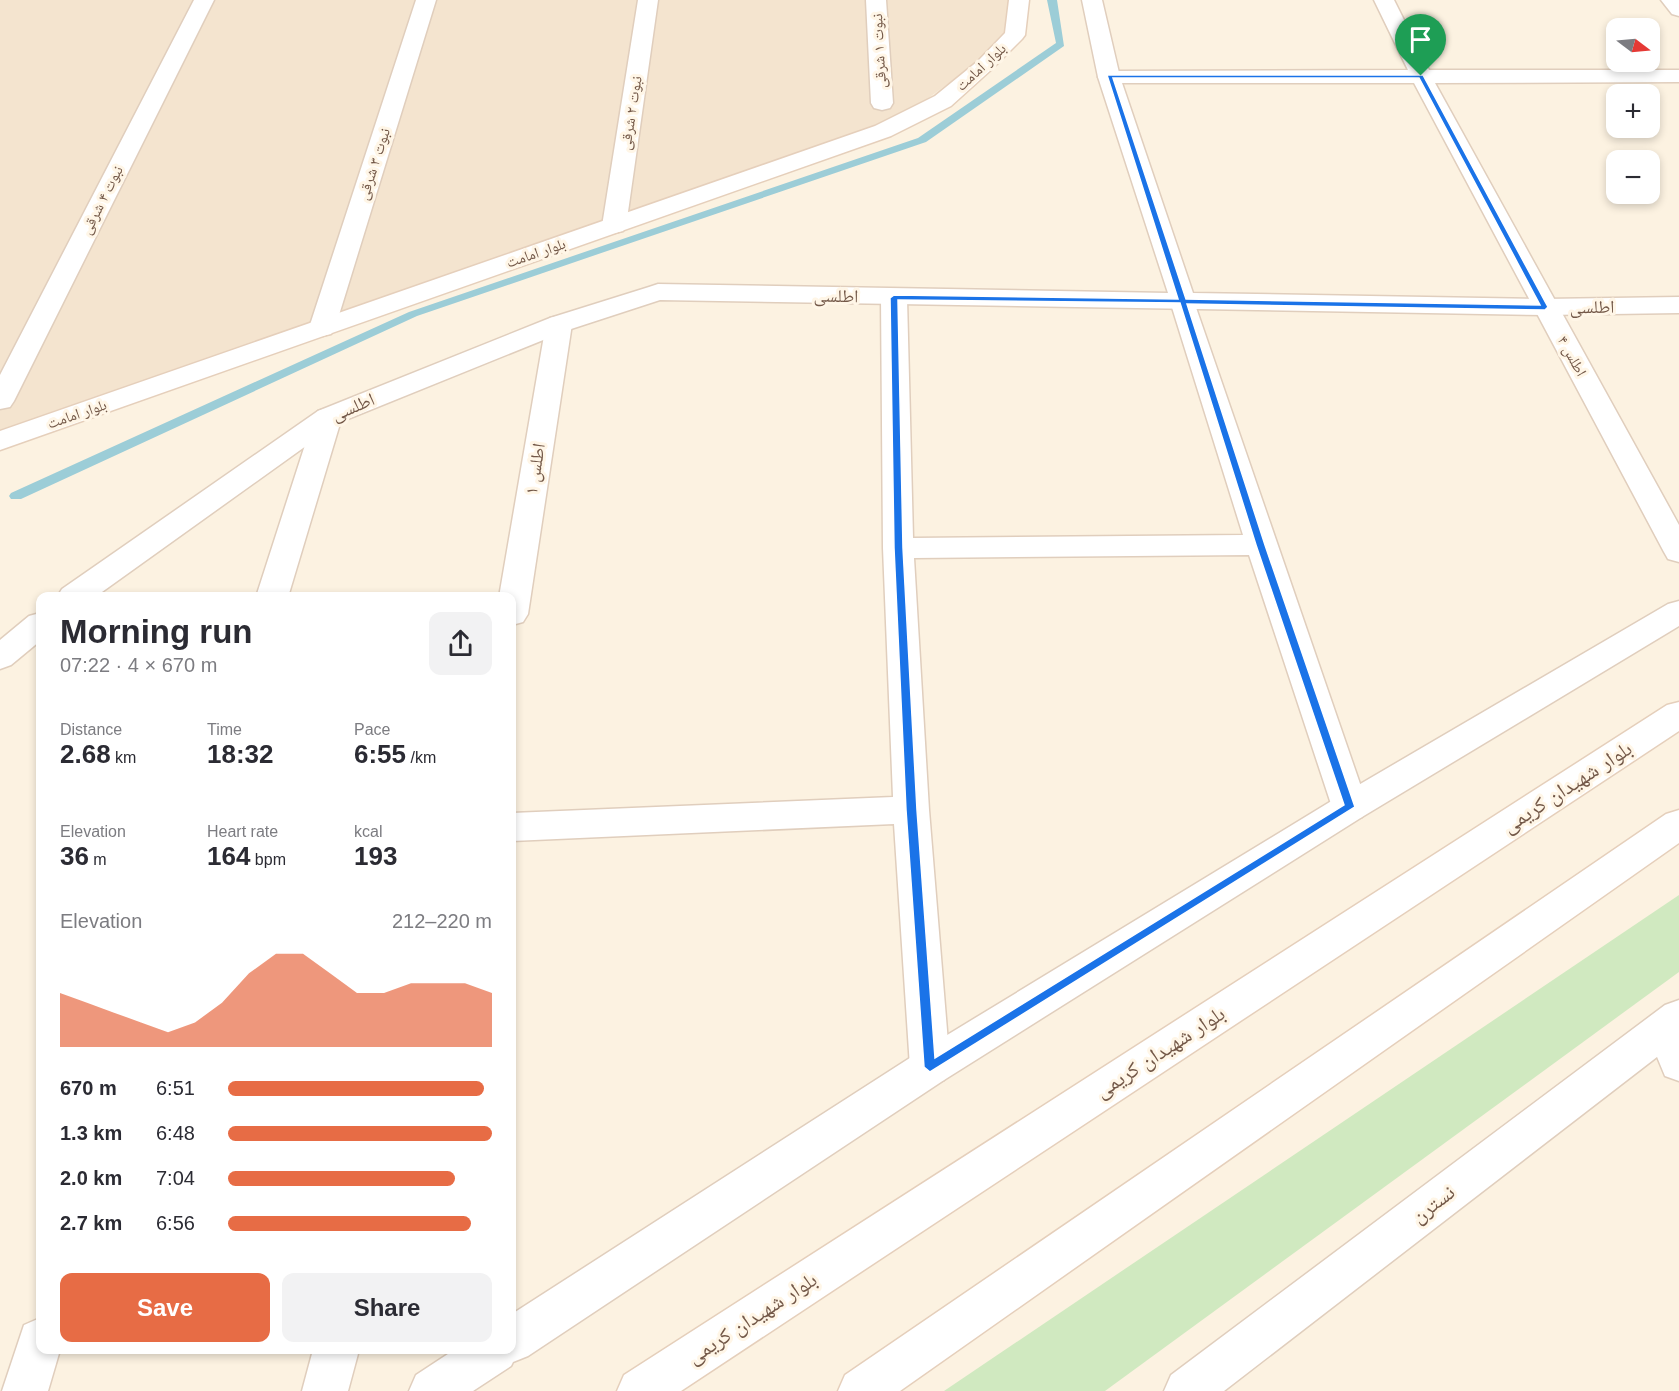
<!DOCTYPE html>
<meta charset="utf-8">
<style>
body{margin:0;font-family:Helvetica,"Noto Naskh Arabic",sans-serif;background:#f2f2f3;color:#2b2b33;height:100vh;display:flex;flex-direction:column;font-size:22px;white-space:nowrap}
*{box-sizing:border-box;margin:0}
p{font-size:20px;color:#7c7c81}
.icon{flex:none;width:33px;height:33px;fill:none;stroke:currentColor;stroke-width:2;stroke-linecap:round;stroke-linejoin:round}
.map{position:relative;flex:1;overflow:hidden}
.panel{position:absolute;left:36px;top:592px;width:480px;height:762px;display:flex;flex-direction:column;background:#fff;border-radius:12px;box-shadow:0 3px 9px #0003}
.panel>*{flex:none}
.needle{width:39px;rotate:106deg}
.controls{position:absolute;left:1606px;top:18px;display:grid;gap:12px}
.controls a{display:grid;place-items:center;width:54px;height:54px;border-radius:12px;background:#fff;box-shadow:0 3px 9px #0003;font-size:30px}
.pin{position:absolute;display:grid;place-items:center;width:51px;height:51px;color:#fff;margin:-62px -26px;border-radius:50% 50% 50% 0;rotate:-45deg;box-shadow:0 0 6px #0007}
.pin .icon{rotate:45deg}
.round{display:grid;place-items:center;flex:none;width:63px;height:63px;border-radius:12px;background:#f2f2f3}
.headline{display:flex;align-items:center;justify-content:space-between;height:102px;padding:0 24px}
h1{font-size:33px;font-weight:600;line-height:45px}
.figures{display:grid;grid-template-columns:repeat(3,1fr);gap:9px;height:102px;padding:6px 24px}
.figures div{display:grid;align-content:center}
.figures b{font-size:26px;font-weight:600}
.figures small{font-size:16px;font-weight:400}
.figures p{font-size:16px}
.chart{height:168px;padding:12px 24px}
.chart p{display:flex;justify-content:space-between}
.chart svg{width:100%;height:108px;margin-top:6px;fill:#e76c45;opacity:.7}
.primary-button{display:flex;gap:12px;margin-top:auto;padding:12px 24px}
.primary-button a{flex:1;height:69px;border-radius:12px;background:#e76c45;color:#fff;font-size:24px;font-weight:600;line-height:69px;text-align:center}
.primary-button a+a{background:#f2f2f3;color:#2b2b33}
ul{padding:0 24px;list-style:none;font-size:20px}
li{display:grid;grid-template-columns:96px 72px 1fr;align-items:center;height:45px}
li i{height:15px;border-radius:8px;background:#e76c45}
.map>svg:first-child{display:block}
.residential{fill:#f4e4cf}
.green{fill:#d0e9c0}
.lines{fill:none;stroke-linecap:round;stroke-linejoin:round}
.stream{fill:#9ccdd7;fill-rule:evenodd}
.minor-casing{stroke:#e0cebd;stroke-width:3}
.tertiary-casing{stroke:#e0cebd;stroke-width:3}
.secondary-casing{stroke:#e5cfbb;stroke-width:3}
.minor{fill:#fff;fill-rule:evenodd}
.tertiary{fill:#fff;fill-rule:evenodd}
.secondary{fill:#fff;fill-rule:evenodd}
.route{fill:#1a73e8;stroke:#fff;stroke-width:1.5;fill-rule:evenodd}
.labels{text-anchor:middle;stroke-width:6;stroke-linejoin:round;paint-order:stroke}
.far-street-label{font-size:15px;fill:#735848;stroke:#fff6e7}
.street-label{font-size:18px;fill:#735848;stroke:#fff6e7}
.near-street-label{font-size:21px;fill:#735848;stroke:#fff6e7}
</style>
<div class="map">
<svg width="1679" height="1391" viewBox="0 0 1679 1391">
<rect width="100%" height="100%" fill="#fcf2e1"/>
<path class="residential" d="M0 0H1019L1015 35 883 131 0 441Z"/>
<path class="green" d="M1679 895V972L1105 1391H944Z"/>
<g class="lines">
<path class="stream" d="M1047 0H1057L1064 46 926 142 417 316 21 499H11L9 496 11 493 409 312 918 138 1056 43Z"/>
<g class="minor-casing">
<path id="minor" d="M194 0H214L14 401 10 407 0 409V375Z
M416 0H436L335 328 331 334 322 336 313 334 309 328Z
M638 0H658L626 226 623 231 614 233 605 231 602 226Z
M866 0H886L893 103 890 108 882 110 874 108 871 103Z
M1374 0H1394L1429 70H1679V82L1435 83 1679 525V562L1668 559 1664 552 1414 83H1109L1101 82 1098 77 1101 72 1109 71 1408 70Z
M1661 0H1679V16L1672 14Z
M894 290 903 293 907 298 913 538 1243 535 1170 301 1174 296 1183 293 1192 296 1368 807 1362 817 1350 821 1338 817 1332 807 1249 555 914 558 929 810 950 1067 944 1080 930 1085 916 1080 910 1067 894 824 512 841V813L893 797 883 548 881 298 885 293Z
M559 316 568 318 572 324 528 614 523 622 512 625V597H499L546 324 550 318Z
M328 408 338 411 342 417 288 597H256L314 417 318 411Z
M1665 1011 1679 1016V1081L1665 1076 1645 1028 1651 1016Z
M40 1318V1350H60L48 1391H2L24 1325Z
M313 1350H359L348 1391H302Z"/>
</g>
<g class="tertiary-casing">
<path id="tertiary" d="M1082 0H1102L1120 77 1193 293 1545 299 1679 297V313L1545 315 660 300 568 330 338 423 95 597H57L62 589 318 411 550 318 649 287 658 284 1168 293 1098 77Z
M1679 601V626L1362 817 944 1080 528 1356 513 1362 511 1366 473 1391H409L416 1375 454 1350H512V1314L916 1054 1338 797 1668 604Z
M40 613V641L11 665 0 669V640L29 616Z
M1679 1000V1040L1224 1391H1164L1171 1375 1665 1005Z"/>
</g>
<g class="secondary-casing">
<path id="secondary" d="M1009 0H1029L1025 35 1022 39 992 69 951 106 891 136 0 450V431L875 126 935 96 978 61 1005 33Z
M1679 702V731L681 1391H617L624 1375 1667 705Z
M1679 810V843L900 1391H838L845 1375 1666 814Z"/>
</g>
<use href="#minor" class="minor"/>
<use href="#tertiary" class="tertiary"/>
<use href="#secondary" class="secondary"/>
</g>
<path class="route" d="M1107 75H1423L1548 307 1545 310 1187 304 1265 545 1355 807 930 1072 924 1067 906 810 894 548 890 298 894 295 1178 299ZM1113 78H1419L1540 305 1186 299ZM898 300 1180 303 1256 545 1344 805 935 1058 917 810 903 548Z"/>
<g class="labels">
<g class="far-street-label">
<text transform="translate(879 51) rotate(-93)" y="5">نبوت ۱ شرقی</text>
<text transform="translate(981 67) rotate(-43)" y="5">بلوار امامت</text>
<text transform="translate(631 113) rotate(-81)" y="5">نبوت ۲ شرقی</text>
<text transform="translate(374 164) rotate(-72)" y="5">نبوت ۳ شرقی</text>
<text transform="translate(102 200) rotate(-63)" y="5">نبوت ۴ شرقی</text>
<text transform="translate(536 253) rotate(-19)" y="5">بلوار امامت</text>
<text transform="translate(1572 356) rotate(61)" y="5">اطلس ۴</text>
<text transform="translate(77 414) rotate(-19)" y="5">بلوار امامت</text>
</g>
<g class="street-label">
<text transform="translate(836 296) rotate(1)" y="6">اطلسی</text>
<text transform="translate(1592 307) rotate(-1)" y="6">اطلسی</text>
<text transform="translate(353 407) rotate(-23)" y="6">اطلسی</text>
<text transform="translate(535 469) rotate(-81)" y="6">اطلس ۱</text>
</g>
<g class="near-street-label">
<text transform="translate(1567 787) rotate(-33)" y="7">بلوار شهیدان کریمی</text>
<text transform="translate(1160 1052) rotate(-33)" y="7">بلوار شهیدان کریمی</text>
<text transform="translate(1433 1204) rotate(-37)" y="7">نسترن</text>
<text transform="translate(752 1318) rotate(-33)" y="7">بلوار شهیدان کریمی</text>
</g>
</g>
</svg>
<div class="controls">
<a><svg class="needle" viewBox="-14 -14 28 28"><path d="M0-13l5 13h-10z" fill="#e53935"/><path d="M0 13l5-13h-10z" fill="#7c7c81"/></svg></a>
<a>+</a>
<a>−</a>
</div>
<div class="pin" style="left:1421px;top:76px;background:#1e9e55"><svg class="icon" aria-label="arrive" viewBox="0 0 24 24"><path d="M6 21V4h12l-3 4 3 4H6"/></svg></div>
<section class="panel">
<div class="headline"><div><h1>Morning run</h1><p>07:22 · 4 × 670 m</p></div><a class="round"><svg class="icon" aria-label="share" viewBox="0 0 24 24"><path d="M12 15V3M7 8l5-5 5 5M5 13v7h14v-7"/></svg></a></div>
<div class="figures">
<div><p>Distance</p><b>2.68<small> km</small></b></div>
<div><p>Time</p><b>18:32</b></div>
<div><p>Pace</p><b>6:55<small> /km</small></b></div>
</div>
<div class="figures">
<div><p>Elevation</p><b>36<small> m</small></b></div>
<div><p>Heart rate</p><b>164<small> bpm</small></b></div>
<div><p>kcal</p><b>193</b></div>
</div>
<div class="chart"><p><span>Elevation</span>212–220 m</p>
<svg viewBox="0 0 160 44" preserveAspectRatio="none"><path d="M0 44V22L10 26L20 30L30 34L40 38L50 34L60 26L70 14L80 6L90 6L100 14L110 22L120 22L130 18L140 18L150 18L160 22V44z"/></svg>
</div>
<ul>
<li><b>670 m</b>6:51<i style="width:97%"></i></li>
<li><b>1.3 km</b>6:48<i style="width:100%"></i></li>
<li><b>2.0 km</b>7:04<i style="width:86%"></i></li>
<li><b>2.7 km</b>6:56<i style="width:92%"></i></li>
</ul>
<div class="primary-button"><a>Save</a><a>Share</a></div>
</section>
</div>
